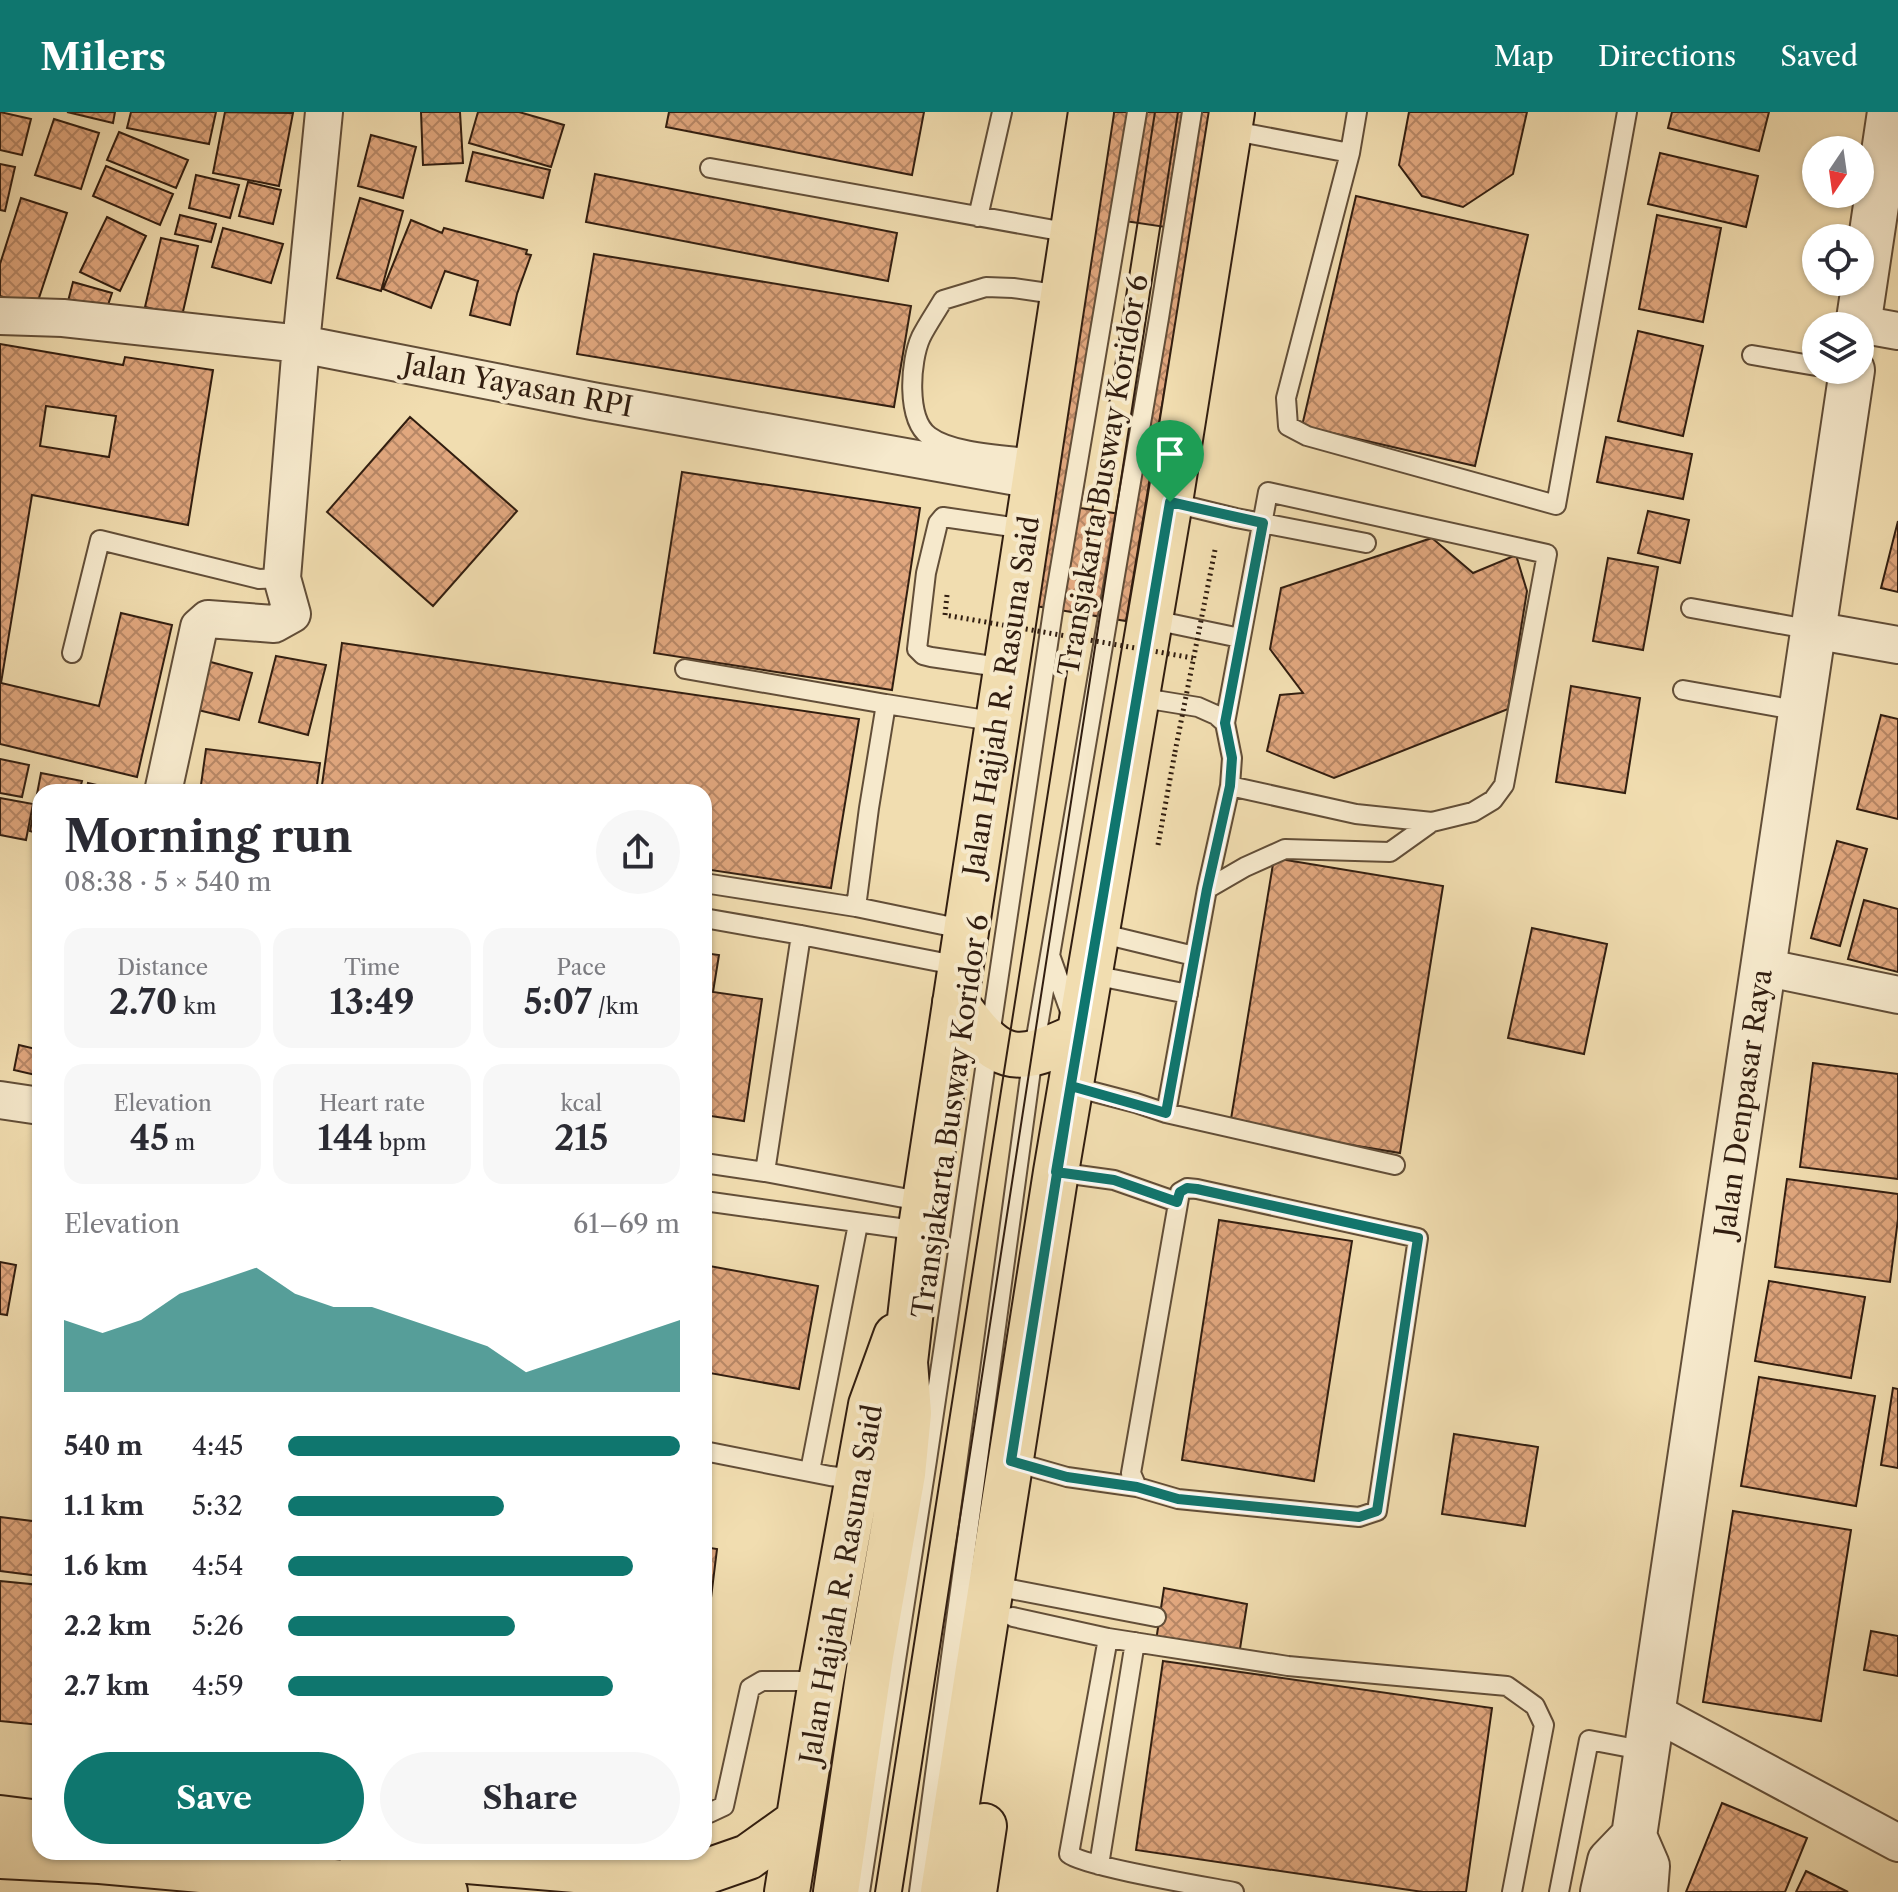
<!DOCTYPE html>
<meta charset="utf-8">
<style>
body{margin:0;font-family:"Libre Caslon Text",serif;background:#f7f7f7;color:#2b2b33;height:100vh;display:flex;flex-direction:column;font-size:30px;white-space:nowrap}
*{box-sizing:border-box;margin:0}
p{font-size:26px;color:#7c7c81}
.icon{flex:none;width:44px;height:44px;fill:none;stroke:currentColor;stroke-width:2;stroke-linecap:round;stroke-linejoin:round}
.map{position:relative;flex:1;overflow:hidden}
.sheet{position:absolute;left:32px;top:672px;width:680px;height:1076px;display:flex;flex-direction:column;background:#fff;border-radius:24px;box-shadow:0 2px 6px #0004}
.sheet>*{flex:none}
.needle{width:52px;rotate:193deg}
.buttons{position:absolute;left:1802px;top:24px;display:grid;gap:16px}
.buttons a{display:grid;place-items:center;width:72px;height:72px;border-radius:50%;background:#fff;box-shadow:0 2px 6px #0004;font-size:40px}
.pin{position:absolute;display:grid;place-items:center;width:68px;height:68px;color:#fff;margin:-82px -34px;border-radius:50% 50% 50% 0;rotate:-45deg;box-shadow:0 0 8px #0007}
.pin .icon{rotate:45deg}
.round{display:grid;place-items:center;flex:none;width:84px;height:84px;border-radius:42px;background:#f7f7f7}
.overview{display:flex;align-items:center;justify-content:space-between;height:136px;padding:0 32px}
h1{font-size:44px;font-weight:800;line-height:60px}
.stats{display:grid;grid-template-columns:repeat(3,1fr);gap:12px;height:136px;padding:8px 32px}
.stats div{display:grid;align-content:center;border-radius:20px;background:#f7f7f7;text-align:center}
.stats b{font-size:34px;font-weight:800}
.stats small{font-size:22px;font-weight:400}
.stats p{font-size:22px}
.chart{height:224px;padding:16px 32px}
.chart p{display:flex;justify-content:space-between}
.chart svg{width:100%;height:144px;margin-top:8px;fill:#0f766e;opacity:.7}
.button{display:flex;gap:16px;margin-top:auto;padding:16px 32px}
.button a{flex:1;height:92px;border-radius:48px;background:#0f766e;color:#fff;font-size:32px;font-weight:800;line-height:92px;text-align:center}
.button a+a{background:#f7f7f7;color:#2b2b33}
ul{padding:0 32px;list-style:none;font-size:26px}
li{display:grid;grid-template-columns:128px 96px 1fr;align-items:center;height:60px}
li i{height:20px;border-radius:10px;background:#0f766e}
header{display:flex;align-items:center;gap:48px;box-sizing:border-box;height:112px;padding:0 40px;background:#0f766e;color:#fff}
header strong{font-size:38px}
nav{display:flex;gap:44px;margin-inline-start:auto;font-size:28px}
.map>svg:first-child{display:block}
.building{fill:url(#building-cross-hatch);stroke:#321e10;stroke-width:2;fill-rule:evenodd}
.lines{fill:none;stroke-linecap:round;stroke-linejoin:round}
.service-casing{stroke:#624e38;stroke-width:22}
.minor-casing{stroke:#624e38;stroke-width:40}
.tertiary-casing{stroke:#624e38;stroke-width:48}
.primary-casing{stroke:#321e10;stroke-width:48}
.path{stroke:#321e10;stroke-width:5;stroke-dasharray:2 4;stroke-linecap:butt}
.service{stroke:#f6e9cc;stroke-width:18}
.minor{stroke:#f6e9cc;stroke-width:36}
.tertiary{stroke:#f6e9cc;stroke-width:44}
.primary{stroke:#f1ddb0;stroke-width:44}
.tram{stroke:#321e10;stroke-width:2}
.path-bridge{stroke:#321e10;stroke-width:5;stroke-dasharray:2 4;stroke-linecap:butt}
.route-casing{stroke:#fff;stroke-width:16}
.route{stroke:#0f766e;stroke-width:10}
.labels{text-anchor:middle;stroke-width:8;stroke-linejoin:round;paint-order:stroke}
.street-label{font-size:28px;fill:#321e10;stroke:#f6e9cc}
</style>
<header>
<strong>Milers</strong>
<nav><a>Map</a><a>Directions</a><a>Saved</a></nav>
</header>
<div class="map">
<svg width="1898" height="1780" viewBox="0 0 1898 1780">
<defs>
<pattern id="building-cross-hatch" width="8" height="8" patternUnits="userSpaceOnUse" patternTransform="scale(2)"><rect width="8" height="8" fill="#e1a77e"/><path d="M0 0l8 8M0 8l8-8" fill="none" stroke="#b78766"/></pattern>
</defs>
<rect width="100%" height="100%" fill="#f1ddb0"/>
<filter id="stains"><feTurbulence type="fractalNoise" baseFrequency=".0025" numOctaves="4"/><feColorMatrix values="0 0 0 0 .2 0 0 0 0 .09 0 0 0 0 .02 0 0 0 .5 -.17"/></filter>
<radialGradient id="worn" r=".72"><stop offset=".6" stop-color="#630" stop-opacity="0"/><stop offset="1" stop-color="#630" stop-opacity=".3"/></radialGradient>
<path class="building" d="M0 0 31 7 22 43 0 38Z
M67 0H115L113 11Z
M131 0H216L209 32 127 16Z
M225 0 293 1 279 74 213 61Z
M421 0H460L463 51 423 53Z
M478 0H519L564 13 551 55 469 31Z
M669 0H924L912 63 666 15Z
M1112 0H1211L1126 509 1029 493Z
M1409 0H1527L1513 62 1463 95 1422 84 1399 53Z
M1672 0H1769L1759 39 1668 16Z
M54 7 99 21 81 77 35 63Z
M119 20 188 48 176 76 107 48Z
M371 23 416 35 403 86 358 74Z
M473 40 550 58 543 86 466 69Z
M1660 41 1758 64 1746 115 1648 92Z
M0 52 15 55 5 99 0 98Z
M106 54 173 82 160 113 93 84Z
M595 62 897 121 888 169 586 110Z
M196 63 239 73 230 106 189 96Z
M248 70 281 78 273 112 239 104Z
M1356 84 1528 123 1475 354 1302 314Z
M21 86 67 101 36 195 0 184V152Z
M360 86 403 99 381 179 337 166Z
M180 103 216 112 211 130 175 122Z
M1657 103 1721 116 1703 210 1639 197Z
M107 105 146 124 120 179 80 160Z
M411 108 442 121 444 116 527 138 526 142 531 143 517 182 510 213 470 203 478 169 445 159 431 196 383 177Z
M1125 109 1166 115 1121 402 1080 396Z
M223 116 283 132 271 171 212 155Z
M161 126 198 134 182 204 145 195Z
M594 142 911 194 894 295 577 242Z
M73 170 112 181 104 205 67 193Z
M1638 219 1703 234 1683 324 1618 309Z
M0 232 123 253 125 245 213 258 188 413 32 383 1 571 99 594 121 501 172 513 137 665 0 632ZM46 294 116 304 109 345 40 334Z
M410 305 517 399 433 494 327 400Z
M1606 325 1692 342 1683 387 1597 370Z
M682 360 920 396 892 578 654 541Z
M1648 399 1689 408 1680 451 1638 441Z
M1898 409V480L1881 476Z
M1432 426 1473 461 1516 443 1527 479 1508 597 1334 666 1267 639 1280 583 1303 581 1270 537 1281 476Z
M1608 446 1658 455 1643 538 1593 529Z
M342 531 859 607 831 776 704 757V680H321Z
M276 544 326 553 308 623 259 610Z
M207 549 252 561 239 608 194 597Z
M1571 574 1640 586 1625 681 1556 670Z
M1881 603 1898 607V707L1857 697Z
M206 637 320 651 316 680H200Z
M0 647 29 653 22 685 0 681Z
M41 661 82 669 79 680H40V722L30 719Z
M88 671 119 678V680H86Z
M0 686 33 692 26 728 0 723Z
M1837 729 1867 737 1840 834 1811 826Z
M1274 746 1443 774 1400 1041 1230 1013Z
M1864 788 1898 797V860L1848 847Z
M1532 816 1607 832 1584 942 1508 926Z
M704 841 719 843 713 880 762 887 744 1009 704 1003Z
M19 933 40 938V964L14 958Z
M1813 951 1898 962V1067L1800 1055Z
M1787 1067 1898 1082V1107L1890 1170 1775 1155Z
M1219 1108 1352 1129 1314 1369 1182 1348Z
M0 1150 16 1153 7 1203 0 1202Z
M704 1153 818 1174 799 1277 704 1260Z
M1769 1169 1865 1185 1851 1266 1755 1249Z
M1759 1265 1875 1284 1856 1394 1741 1374Z
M1893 1276 1898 1277V1356L1881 1353Z
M1454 1322 1538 1335 1525 1414 1442 1402Z
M1733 1399 1851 1418 1821 1609 1703 1590Z
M0 1405 40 1410V1464L0 1459Z
M704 1435 717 1437 704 1543Z
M0 1469 40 1473V1613L0 1609Z
M1164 1476 1247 1492 1239 1543 1156 1529Z
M1871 1519 1898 1524V1564L1864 1558Z
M1163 1549 1492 1596 1466 1780H1423L1136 1738Z
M1722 1691 1807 1726 1785 1780H1686Z
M1806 1759 1848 1780H1796Z"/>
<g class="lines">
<g class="service-casing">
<path id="service" d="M1357 0 1350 41 1286 286 1288 314 1307 324 1556 393 1627 0
M1229 18 1350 41
M710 56 1071 121
M978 105 1002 0
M1752 243 1816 254
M1037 347C1006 343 953 342 929 324 906 307 910 249 921 225 927 213 936 200 943 188L986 175 1013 176 1062 183
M1170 390 1236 406 1366 431
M1691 496 1813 518
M1149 507 1240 526
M72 541 100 428 259 467 282 466
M1006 556 931 545 923 543 917 537 926 461 938 411 943 405 1026 417
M685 557 886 592
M1683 578 1801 599
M1137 585 1198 595 1216 603 1225 611 1232 646 1230 674 1207 777 1166 1001
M1225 611 1268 380 1547 442 1504 673 1493 688 1473 700 1432 710 1356 702 1230 674
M704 771 856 795
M1207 777 1245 755 1285 737 1390 740 1432 710
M704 806 801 823
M967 818 856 795 869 696 886 592 998 610
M1095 820 1194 844
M1051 846 1072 905
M1088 862 1188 882
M1071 974 1136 991 1166 1001 1395 1053
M704 1051 765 1060
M1056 1060 1114 1068 1177 1090
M704 1089 921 1119
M925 1090 765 1060 801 823 960 854
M704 1339 830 1364 857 1367
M1011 1349 1067 1365 1137 1375 1178 1387 1359 1405 1377 1399 1418 1126 1197 1077 1187 1076 1180 1080 1131 1361 1137 1375
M810 1359 858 1112
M1010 1477 1156 1505
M1013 1505 1108 1526 1288 1554 1507 1574 1535 1594 1544 1613 1512 1780
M1108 1526 1069 1742C1082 1754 1208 1775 1234 1780
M704 1701H709L724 1694 750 1576 762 1569H821
M1099 1753 1135 1530
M860 1780 927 1348 1054 492 1137 0
M919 1780 1033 943 1159 206 1192 0
M1559 1780 1589 1628 1647 1639"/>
</g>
<g class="minor-casing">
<path id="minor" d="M0 204 63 206 301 232 592 289 1034 368
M1859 212 1898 219
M1813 518 1898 533
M163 680 199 515 208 507 274 512 292 502 282 466 301 232 324 0
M1763 855 1898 883
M0 988 40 994
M1652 1599 1898 1731"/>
</g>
<g class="tertiary-casing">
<path id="tertiary" d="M1858 214 1890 0
M1603 1780 1610 1749 1634 1724
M1645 1780 1647 1754 1634 1724 1852 258"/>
</g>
<g class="primary-casing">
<path id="primary" d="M955 890C998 950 1012 955 1078 924
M0 1706 40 1711
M361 1740 622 1762 705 1760 748 1745 797 1710
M0 1744 100 1749 445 1780
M787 1780 821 1569 871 1293 896 1224
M836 1780 871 1544 903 1362 909 1301 905 1250 919 1128 1091 0
M943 1780 1056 1060 1170 390 1232 0
M974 1780 984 1714"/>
</g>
<path class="path" d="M1158 733 1175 640"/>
<use href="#service" class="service"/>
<use href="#minor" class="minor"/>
<use href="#tertiary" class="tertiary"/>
<use href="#primary" class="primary"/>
<path class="tram" d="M875 1780 1155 0
M902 1780 1178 0"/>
<path class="path-bridge" d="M947 483 945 503 1193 546
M1175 640 1215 438"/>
</g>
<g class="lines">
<g class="route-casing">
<path id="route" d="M1170 390 1056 1060 1114 1068 1177 1090 1180 1080 1187 1076 1197 1077 1418 1126 1377 1399 1359 1405 1178 1387 1137 1375 1067 1365 1011 1349 1071 974 1166 1001 1207 777 1230 674 1232 646 1225 611 1263 411 1170 390"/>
</g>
<use href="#route" class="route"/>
</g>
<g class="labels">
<g class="street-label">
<text transform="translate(518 273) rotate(11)" y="10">Jalan Yayasan RPI</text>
<text transform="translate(1103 363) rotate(-80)" y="10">Transjakarta Busway Koridor 6</text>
<text transform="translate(1001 584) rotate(-81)" y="10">Jalan Hajjah R. Rasuna Said</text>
<text transform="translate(1743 991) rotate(-82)" y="10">Jalan Denpasar Raya</text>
<text transform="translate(950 1004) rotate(-82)" y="10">Transjakarta Busway Koridor 6</text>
<text transform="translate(841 1472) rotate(-80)" y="10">Jalan Hajjah R. Rasuna Said</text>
</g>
</g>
<rect width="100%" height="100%" filter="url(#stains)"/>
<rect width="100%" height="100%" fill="url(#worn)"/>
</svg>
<div class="buttons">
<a><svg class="needle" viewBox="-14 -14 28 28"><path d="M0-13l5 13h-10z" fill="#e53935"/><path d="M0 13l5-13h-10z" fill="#7c7c81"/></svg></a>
<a><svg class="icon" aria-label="locate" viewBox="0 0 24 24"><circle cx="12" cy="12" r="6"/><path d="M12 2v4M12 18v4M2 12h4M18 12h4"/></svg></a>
<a><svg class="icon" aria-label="layers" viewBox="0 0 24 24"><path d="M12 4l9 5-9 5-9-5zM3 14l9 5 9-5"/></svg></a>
</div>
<div class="pin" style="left:1170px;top:390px;background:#1e9e55"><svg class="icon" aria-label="arrive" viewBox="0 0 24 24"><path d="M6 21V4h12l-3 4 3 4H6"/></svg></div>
<section class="sheet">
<div class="overview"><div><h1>Morning run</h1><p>08:38 · 5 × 540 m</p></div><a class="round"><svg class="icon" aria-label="share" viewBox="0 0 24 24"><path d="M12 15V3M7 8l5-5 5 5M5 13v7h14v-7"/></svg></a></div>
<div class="stats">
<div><p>Distance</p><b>2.70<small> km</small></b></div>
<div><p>Time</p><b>13:49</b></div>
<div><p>Pace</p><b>5:07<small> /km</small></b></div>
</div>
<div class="stats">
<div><p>Elevation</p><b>45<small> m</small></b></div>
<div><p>Heart rate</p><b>144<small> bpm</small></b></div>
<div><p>kcal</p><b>215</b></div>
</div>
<div class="chart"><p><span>Elevation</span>61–69 m</p>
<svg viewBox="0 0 160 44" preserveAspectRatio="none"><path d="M0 44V22L10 26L20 22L30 14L40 10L50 6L60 14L70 18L80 18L90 22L100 26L110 30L120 38L130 34L140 30L150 26L160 22V44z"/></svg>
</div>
<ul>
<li><b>540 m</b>4:45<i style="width:100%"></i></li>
<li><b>1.1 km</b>5:32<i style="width:55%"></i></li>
<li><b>1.6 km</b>4:54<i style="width:88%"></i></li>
<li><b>2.2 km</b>5:26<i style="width:58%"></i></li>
<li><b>2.7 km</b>4:59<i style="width:83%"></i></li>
</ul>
<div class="button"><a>Save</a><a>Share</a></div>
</section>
</div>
